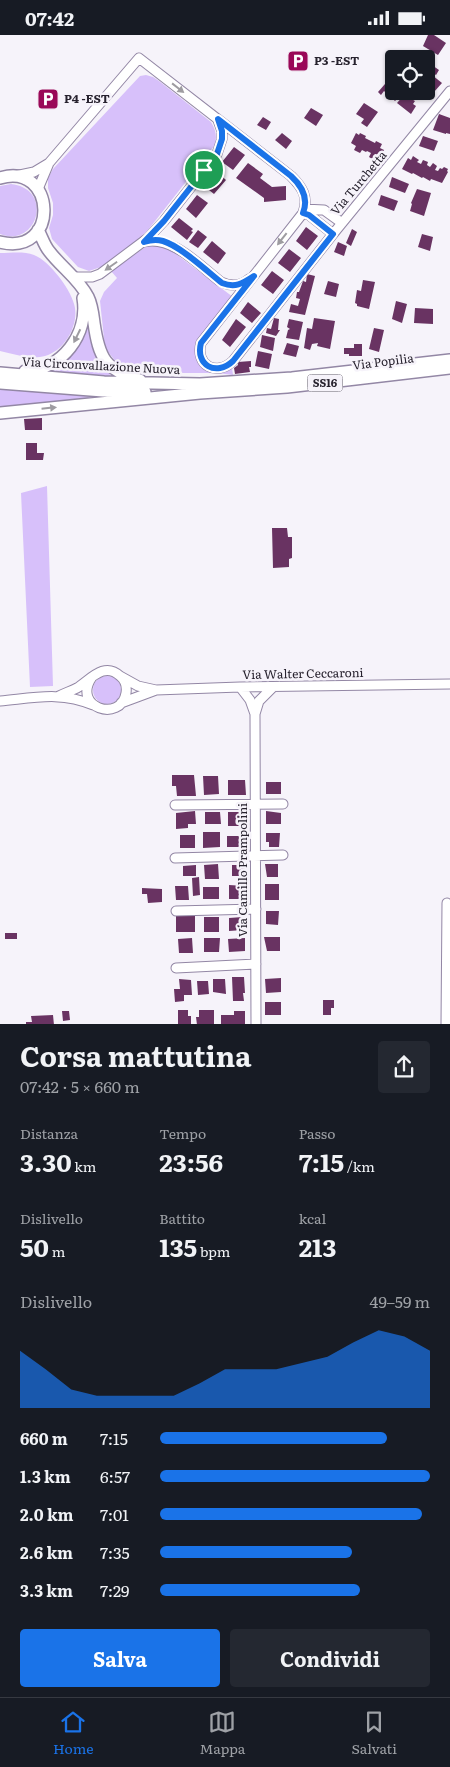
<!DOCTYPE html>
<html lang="it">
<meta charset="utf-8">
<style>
body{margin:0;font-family:Literata,serif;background:#242831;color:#f1f3f6;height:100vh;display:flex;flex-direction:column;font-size:19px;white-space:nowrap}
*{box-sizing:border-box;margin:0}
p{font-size:16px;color:#9ea1a6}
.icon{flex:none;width:28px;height:28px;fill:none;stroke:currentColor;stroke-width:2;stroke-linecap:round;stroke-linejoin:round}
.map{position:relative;height:989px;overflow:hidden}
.side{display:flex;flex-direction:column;background:#171b24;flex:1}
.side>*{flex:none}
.buttons{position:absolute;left:385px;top:15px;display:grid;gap:10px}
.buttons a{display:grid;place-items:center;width:50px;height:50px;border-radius:5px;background:#171b24;box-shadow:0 1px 4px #0004;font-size:25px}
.pin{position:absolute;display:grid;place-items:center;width:42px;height:42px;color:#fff;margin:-21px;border:2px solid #fff;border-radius:50%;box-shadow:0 1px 5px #0007}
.round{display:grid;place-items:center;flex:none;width:52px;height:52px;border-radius:5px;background:#242831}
.summary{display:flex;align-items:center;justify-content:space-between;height:85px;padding:0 20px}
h1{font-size:28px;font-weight:700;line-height:38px}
.metrics{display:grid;grid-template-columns:repeat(3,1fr);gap:8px;height:85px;padding:5px 20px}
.metrics div{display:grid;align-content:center}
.metrics b{font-size:25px;font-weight:700}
.metrics small{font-size:14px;font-weight:400}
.metrics p{font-size:14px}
.chart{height:140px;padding:10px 20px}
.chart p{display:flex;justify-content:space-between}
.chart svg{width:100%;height:90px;margin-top:5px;fill:#1a73e8;opacity:.7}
.cta{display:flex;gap:10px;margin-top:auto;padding:10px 20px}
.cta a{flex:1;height:58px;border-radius:5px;background:#1a73e8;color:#fff;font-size:20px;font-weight:700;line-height:58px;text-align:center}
.cta a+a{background:#242831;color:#f1f3f6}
ul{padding:0 20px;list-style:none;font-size:16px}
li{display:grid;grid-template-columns:80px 60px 1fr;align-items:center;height:38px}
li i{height:12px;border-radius:6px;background:#1a73e8}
.status{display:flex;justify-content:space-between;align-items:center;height:35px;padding:0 25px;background:#171b24;direction:ltr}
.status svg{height:14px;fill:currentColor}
.dock{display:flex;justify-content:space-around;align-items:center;height:70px;border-top:1px solid #363941;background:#171b24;font-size:14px;color:#9ea1a6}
.dock a{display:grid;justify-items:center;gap:2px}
.dock .current{color:#1a73e8}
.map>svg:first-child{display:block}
.green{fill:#d7c0fa}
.building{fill:#693362}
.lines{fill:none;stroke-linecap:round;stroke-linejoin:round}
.minor-casing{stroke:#9387a5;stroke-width:11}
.major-casing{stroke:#9387a5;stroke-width:14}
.minor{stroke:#fff;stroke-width:9}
.major{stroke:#fff;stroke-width:11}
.oneway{fill:#9e9ca1}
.route-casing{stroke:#fff;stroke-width:10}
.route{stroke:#1a73e8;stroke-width:6}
.labels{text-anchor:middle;stroke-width:5;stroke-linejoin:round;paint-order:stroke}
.shield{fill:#f6f3fa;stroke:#65616b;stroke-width:1}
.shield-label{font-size:11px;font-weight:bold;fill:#27222e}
.poi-label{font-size:12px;font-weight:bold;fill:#27222e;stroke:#f6f3fa;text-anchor:start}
.street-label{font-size:12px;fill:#27222e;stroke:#f6f3fa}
</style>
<div class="status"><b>07:42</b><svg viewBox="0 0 49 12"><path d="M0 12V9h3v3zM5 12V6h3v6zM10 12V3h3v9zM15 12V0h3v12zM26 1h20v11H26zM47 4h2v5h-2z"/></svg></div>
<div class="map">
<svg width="450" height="990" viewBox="0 0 450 990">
<rect width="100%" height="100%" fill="#f6f3fa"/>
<path class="green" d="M146 40 153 42 159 46 211 87C216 95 217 101 215 110L148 195 130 212 101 232 89 236 78 232 52 204 49 193 53 180V168L48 153V143L53 134 140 41Z
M11 149C55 154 37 214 0 199V151Z
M154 210 168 213 233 262 198 311 214 337H222L232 333 233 340 217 338H141L120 332 105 313 100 266 104 257 117 243 111 236 147 211Z
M0 218C11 218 24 216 34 220 50 226 73 257 75 273 78 292 64 316 45 321 31 325 14 319 0 316Z
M88 285H90L91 309 96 323 112 342 46 338C70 322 81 314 88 285Z
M0 352 94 362V364L0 373Z
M47 451 53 651 30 652 21 458Z
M93 655a14 14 0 1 1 28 0a14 14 0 1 1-28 0Z"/>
<path class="building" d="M428 0H434L446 8 438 20 423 11Z
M426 26 439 35 436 40 427 34 426 35Z
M432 40 442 48 434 57 426 52V48Z
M385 49 400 61 395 66 384 56 381 60 378 57Z
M404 60 415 66 413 69 416 71 411 79 397 68Z
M364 68 378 77 367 92 361 88 364 84 356 79Z
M311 73 323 80 316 91 304 83Z
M439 79 450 83V99L446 98V99L433 95Z
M263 82 271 87 266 95 257 90Z
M282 98 292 106 286 114 275 105Z
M356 98 359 100 360 98 366 101 365 103 375 108 376 106 382 109 380 113 384 115 379 124 376 122 374 125 369 122 371 118 367 116 366 117 362 115 360 118 354 115 356 111 351 108Z
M423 101 438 106 434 116 419 111Z
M234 112 245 120 233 135 222 127Z
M413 121 419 125 417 127 421 129 423 125 428 127 427 130 430 132 433 128 437 131 435 135 438 136 440 133 442 134 444 132 448 134 447 136 448 137 442 148 431 144 430 146 423 142 422 143 413 138 412 139 402 134 408 123 411 125Z
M248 128 263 139 260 143 272 152 286 151V165L264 167V163L236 143Z
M216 136 226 145 214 159 204 151Z
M392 142 409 149 405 158 389 152Z
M417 154 431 158 424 181 410 176 412 169 411 168Z
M197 160 208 168 196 183 186 174Z
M381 160 398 166 394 176 378 170Z
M179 183 193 194 191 196 193 197 187 205 171 192Z
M306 192 318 201 307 215 296 206Z
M352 194 357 197 351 211 346 208Z
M198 195 207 202 198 213 189 207Z
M422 199 433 202 430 216 418 212Z
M212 206 226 218 218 229 203 217Z
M338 207 347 211 344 221 334 217Z
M289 214 301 223 290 237 278 228Z
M272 236 284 245 273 259 261 250Z
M307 239 315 241 305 280 289 277 291 269 298 271 300 264 296 263 297 257H299L303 246 306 247Z
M363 245 375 247 369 274 357 271V269L355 268 357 255 361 256Z
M328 246 339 249 336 262 324 259Z
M396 266 407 269 402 288 392 284Z
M248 267 261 278 252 288 240 278Z
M415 273 433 274V289L414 288Z
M274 283 279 284 278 295H280L276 301 266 298 267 293 271 294Z
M314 283 335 286 330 314 317 311 318 308 312 309 310 315 304 313 307 293 312 294Z
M236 284 246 292 230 312 222 305Z
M289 284 303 287 299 305 286 303 288 295 290 294 287 292Z
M374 293 384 295 379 317 369 314Z
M262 300 275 303 273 316 260 312Z
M287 308 299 311 296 322 283 319Z
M354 309H362V321H349V319H344V313H354Z
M258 316 272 319 269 334 255 331Z
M251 326V332H249L250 337 235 339 234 333 238 330V327Z
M42 383V395H25L24 384Z
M26 408H37V418H44L43 425H26Z
M272 493H287L288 502H292V523L289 524V532L273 533Z
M172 740H194L196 761H177L176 751H172Z
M203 741H218L219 759 204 760Z
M228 745H245L246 760H228Z
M266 747H281V759H266Z
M195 776 196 789H188V793L176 794V778Z
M266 776 281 778V789H266Z
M205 777H220L221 789H205Z
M228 777H244V791H228Z
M203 797H220V812L203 813Z
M266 798H280L279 812H269V807H266Z
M180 800H195V813H180Z
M227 801H239V812H227Z
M218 829 219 844H205L204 830Z
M265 829H278V842H267Z
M196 830V841H183V831Z
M232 830H245L244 841H232Z
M199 842 200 860 193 861 192 843Z
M265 849H279V865H265Z
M229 850 245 851V864H229Z
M175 851H188L189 865H176Z
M203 852H219V864H203Z
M142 853 162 854V867L148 868 147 859H142Z
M266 876H279L278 890 266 889Z
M176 881H195V897H176Z
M204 882H219V897H204Z
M243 882V895L229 896V883Z
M5 898H17V904H5Z
M264 902H280V916H267Z
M192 903 193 918H179L178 904Z
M204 903H220L219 917H204Z
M245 903V916L229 917 228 904Z
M232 942H244L245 958H243L244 966H233Z
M281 943V957L266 958 265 944Z
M179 944 191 945 192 960H184V966L175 967 174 954H180Z
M213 944H225L226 959 213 957Z
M197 946H208L209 959 198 960Z
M323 965H334V973H331V980H323Z
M265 967H281V980H265Z
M178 975H188V981H191V990H178Z
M199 975H214V990H197L196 982H199Z
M62 976H69L70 985 63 986Z
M234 976H245V989H221V980H234Z
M53 980 54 990H26V987H32L31 981Z"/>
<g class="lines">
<g class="minor-casing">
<path id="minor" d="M15 141 34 137 49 128
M38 154 49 128 139 23 291 141C302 152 309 162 303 178L201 308C195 330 216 342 233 326L333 199 450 56
M304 174 324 175 342 188
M303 178 309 180 333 199
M144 207C172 200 200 231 221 247 232 252 240 251 249 244
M74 242H92L100 239 148 203 164 186 217 119 222 104V96L218 85
M120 641 138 651 156 655 240 652 450 649
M240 652 250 665 255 679 256 990
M59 661C65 658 71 656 77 653 90 645 104 626 120 641 125 645 127 652 126 658 121 688 71 673 92 642
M0 666C33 663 61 656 93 670
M121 668 156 655
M255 679 259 666 273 652
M175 770 283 769
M175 823 283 820
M176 876 256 874
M176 933 256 929
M446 990 447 868"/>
</g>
<g class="major-casing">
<path id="major" d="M0 143C56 126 61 222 0 207
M38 195C42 202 44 210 49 216 61 232 79 244 88 262 92 270 93 280 94 288 99 323 105 335 140 345
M25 336C62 335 89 299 83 263
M0 338 104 347 200 349 292 343 450 325
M0 348 103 356 145 357
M0 378 200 358 287 352 450 333"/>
</g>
<use href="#minor" class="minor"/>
<use href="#major" class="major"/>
</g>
<defs><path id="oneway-solid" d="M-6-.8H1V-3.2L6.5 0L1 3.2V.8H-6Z" transform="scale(1.25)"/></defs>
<g class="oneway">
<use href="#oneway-solid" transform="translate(178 53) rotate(38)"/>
<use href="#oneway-solid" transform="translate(282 204) rotate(128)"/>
<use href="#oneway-solid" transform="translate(111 231) rotate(145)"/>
<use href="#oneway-solid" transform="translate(77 301) rotate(116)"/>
<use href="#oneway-solid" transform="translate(49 373) rotate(-6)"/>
</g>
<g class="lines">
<g class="route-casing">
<path id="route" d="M218 84 291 141C302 151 309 163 303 178L309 180 333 199 233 326C216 342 195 330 201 308L254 241C242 249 235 253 222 248 207 236 180 211 163 206 156 204 150 205 144 207L164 186 217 119 222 104V96Z"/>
</g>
<use href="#route" class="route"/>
</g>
<defs>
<g id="parking-square" transform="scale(1.125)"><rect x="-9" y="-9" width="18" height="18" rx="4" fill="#9a0858" stroke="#f6f3fa"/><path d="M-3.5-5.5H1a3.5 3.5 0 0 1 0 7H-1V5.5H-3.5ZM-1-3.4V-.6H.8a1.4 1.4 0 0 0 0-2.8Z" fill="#fff"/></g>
</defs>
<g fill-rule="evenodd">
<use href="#parking-square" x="298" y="26"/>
<use href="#parking-square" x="48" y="64"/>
</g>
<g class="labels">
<rect class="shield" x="307.5" y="339.5" width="35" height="17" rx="4"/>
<g class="shield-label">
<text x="325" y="352">SS16</text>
</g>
<g class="poi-label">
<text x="314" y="30">P3 -EST</text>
<text x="64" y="68">P4 -EST</text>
</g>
<g class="street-label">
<text transform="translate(359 148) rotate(-50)" y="4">Via Turchetta</text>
<text transform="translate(383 327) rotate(-7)" y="4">Via Popilia</text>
<text transform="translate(101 331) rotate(3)" y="4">Via Circonvallazione Nuova</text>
<text transform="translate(303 639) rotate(-1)" y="4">Via Walter Ceccaroni</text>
<text transform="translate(243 835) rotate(-90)" y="4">Via Camillo Prampolini</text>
</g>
</g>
</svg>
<div class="buttons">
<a><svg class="icon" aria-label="locate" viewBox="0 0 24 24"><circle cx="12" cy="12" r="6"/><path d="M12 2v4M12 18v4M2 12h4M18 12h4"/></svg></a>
</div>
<div class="pin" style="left:204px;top:135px;background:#1e9e55"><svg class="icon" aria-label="arrive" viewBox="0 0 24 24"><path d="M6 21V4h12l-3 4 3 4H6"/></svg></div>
</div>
<section class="side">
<div class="summary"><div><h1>Corsa mattutina</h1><p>07:42 · 5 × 660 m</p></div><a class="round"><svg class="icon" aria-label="share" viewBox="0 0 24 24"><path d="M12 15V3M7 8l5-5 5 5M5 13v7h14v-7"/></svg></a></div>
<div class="metrics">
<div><p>Distanza</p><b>3.30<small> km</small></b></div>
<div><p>Tempo</p><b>23:56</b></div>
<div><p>Passo</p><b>7:15<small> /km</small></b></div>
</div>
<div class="metrics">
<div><p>Dislivello</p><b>50<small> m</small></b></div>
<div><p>Battito</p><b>135<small> bpm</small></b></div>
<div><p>kcal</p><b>213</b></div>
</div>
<div class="chart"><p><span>Dislivello</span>49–59 m</p>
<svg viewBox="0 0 160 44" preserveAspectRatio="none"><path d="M0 44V16L10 25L20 35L30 38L40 38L50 38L60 38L70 32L80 25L90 25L100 25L110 22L120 19L130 12L140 6L150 9L160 16V44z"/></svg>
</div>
<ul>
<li><b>660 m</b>7:15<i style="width:84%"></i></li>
<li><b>1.3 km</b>6:57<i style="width:100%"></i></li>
<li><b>2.0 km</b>7:01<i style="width:97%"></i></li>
<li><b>2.6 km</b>7:35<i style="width:71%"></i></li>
<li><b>3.3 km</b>7:29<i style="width:74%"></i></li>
</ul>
<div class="cta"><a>Salva</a><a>Condividi</a></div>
</section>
<nav class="dock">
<a class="current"><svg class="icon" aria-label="home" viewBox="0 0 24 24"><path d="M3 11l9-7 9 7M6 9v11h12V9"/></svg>Home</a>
<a><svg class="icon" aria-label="map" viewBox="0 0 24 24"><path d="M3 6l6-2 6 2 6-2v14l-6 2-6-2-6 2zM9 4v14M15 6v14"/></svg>Mappa</a>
<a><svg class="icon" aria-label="saved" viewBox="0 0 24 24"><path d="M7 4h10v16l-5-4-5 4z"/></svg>Salvati</a>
</nav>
